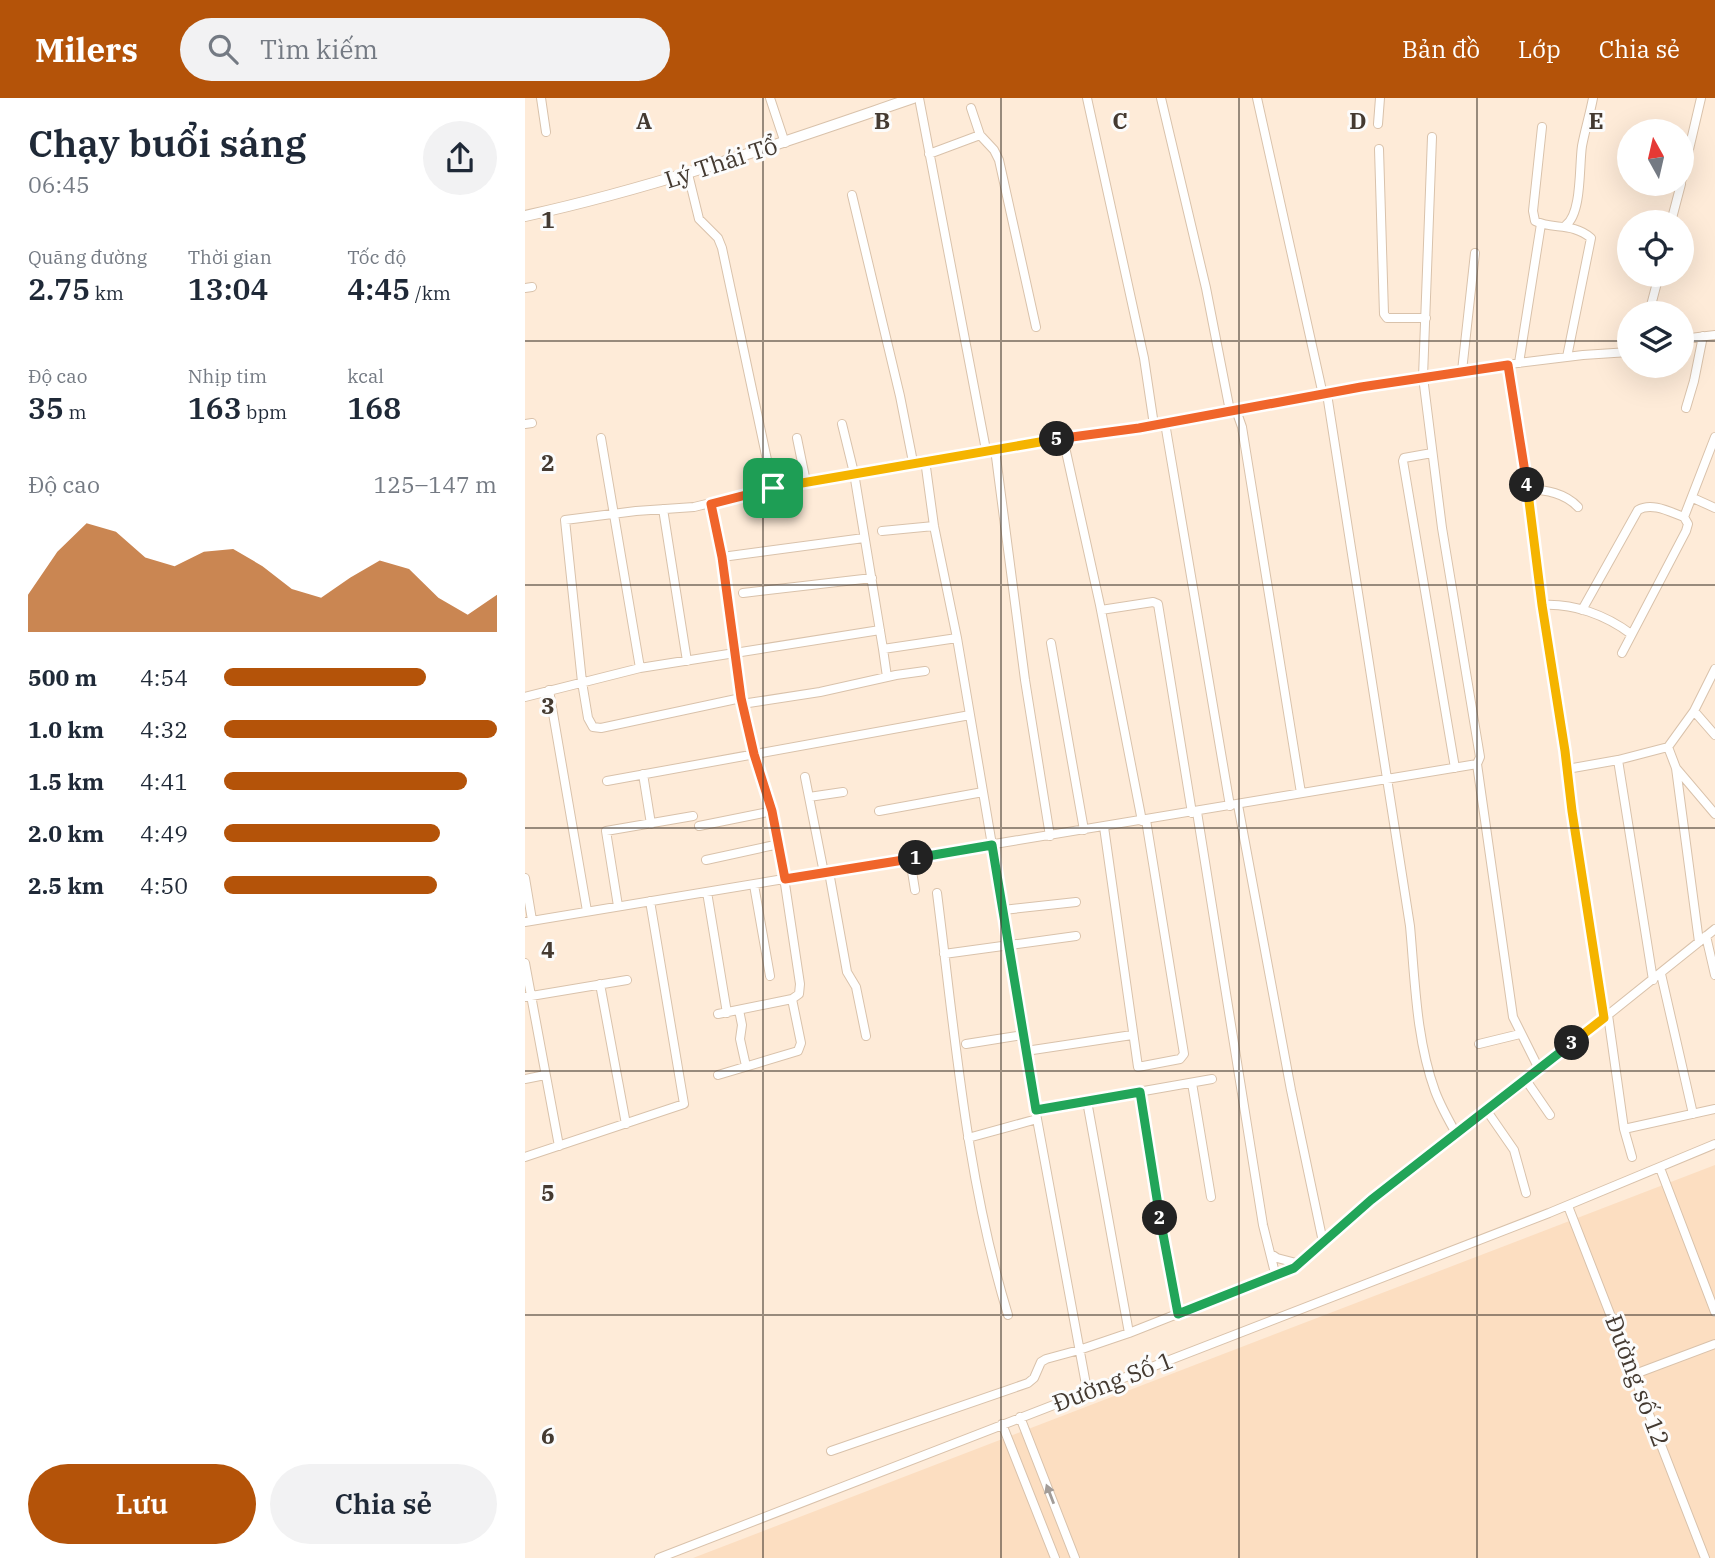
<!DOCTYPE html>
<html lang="vi">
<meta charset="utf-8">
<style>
body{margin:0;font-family:"IBM Plex Serif",serif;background:#f2f2f3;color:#1f2937;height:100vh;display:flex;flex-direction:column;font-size:26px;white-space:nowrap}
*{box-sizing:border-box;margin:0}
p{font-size:23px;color:#747a83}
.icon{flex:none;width:38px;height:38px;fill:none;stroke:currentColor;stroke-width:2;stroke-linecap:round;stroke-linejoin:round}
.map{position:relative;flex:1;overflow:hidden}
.sheet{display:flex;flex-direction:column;background:#fff;width:525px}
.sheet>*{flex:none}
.needle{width:46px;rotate:352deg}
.buttons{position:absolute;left:1092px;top:21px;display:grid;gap:14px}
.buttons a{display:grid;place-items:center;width:77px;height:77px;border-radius:50%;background:#fff;box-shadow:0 7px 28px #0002;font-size:35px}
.pin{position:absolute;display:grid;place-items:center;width:60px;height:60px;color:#fff;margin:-30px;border-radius:14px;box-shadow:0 4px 10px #0006}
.km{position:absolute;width:35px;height:35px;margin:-18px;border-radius:50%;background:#222;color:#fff;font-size:19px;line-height:35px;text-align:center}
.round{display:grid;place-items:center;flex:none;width:74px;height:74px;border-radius:37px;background:#f2f2f3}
.headline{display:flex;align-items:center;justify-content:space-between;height:119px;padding:0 28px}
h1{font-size:38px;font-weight:600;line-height:52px}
.stats{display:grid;grid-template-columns:repeat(3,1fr);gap:10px;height:119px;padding:7px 28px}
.stats div{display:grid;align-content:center}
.stats b{font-size:30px;font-weight:600}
.stats small{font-size:19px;font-weight:400}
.stats p{font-size:19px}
.chart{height:196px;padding:14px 28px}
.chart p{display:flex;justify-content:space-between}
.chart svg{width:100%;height:126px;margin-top:7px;fill:#b45309;opacity:.7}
.cta{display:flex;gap:14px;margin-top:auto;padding:14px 28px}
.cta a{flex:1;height:80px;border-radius:42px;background:#b45309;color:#fff;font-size:28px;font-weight:600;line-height:80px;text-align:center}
.cta a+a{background:#f2f2f3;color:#1f2937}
ul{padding:0 28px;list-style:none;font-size:23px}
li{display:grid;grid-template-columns:112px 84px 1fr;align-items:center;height:52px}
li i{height:18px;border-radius:9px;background:#b45309}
header{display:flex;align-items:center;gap:42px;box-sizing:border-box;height:98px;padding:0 35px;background:#b45309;color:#fff}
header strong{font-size:33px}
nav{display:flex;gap:38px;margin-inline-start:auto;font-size:24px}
.search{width:490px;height:63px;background:#f2f2f3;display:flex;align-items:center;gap:18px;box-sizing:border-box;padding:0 24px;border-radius:38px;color:#747a83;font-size:26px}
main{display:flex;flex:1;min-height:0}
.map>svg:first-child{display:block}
.built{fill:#fcdec1}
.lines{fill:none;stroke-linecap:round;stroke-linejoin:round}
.minor-casing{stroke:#d9c2ab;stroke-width:10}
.secondary-casing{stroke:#d9c2ab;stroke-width:12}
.minor{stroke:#fff;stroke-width:8}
.secondary{stroke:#fff;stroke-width:10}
.oneway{fill:#a29c98}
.split-1-casing{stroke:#fff;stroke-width:14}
.split-2-casing{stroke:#fff;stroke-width:14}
.split-3-casing{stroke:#fff;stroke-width:14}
.split-4-casing{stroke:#fff;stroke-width:14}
.split-5-casing{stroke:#fff;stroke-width:14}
.split-6-casing{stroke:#fff;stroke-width:14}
.split-1{stroke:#f0652b;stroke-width:9}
.split-2{stroke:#22a559;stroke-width:9}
.split-3{stroke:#22a559;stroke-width:9}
.split-4{stroke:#f5b400;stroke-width:9}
.split-5{stroke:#f0652b;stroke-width:9}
.split-6{stroke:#f5b400;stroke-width:9}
.grid{fill:none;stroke:#443a31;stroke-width:2;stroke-opacity:0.55}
.labels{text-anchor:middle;stroke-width:6;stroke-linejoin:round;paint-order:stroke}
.street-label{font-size:24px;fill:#443a31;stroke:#fcfcfc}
.grid-label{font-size:23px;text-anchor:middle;font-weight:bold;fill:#443a31;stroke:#fcfcfc;stroke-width:6;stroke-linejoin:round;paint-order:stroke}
</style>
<header>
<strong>Milers</strong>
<div class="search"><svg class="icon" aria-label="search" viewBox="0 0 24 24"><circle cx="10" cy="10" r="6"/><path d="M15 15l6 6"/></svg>Tìm kiếm</div>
<nav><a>Bản đồ</a><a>Lớp</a><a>Chia sẻ</a></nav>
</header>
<main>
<section class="sheet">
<div class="headline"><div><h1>Chạy buổi sáng</h1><p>06:45</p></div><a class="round"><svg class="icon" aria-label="share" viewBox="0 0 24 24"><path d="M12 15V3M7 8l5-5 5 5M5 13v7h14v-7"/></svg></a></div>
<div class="stats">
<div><p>Quãng đường</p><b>2.75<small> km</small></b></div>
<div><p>Thời gian</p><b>13:04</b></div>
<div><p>Tốc độ</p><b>4:45<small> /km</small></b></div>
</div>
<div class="stats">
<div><p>Độ cao</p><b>35<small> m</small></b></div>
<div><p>Nhịp tim</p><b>163<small> bpm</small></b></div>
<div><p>kcal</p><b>168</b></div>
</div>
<div class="chart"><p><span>Độ cao</span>125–147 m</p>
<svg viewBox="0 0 160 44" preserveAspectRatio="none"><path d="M0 44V31L10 16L20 6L30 9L40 18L50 21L60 16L70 15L80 21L90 29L100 32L110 25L120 19L130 22L140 32L150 38L160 31V44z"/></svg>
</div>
<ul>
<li><b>500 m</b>4:54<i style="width:74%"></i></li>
<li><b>1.0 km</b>4:32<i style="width:100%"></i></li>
<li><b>1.5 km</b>4:41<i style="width:89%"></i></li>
<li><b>2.0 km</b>4:49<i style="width:79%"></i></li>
<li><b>2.5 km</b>4:50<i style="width:78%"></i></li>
</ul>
<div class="cta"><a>Lưu</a><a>Chia sẻ</a></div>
</section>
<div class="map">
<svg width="1190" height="1460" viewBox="0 0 1190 1460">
<rect width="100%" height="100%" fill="#feebd8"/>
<path class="built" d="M1190 1067V1460H168Z"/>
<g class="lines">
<g class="minor-casing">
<path id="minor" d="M16 0 21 34
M245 0 260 45
M394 0 461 352
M562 0 619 260 629 327
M636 0 681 190 705 313
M732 0 798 297
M446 10 455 37 469 52 474 62 511 229
M853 26 855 0
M1017 29 1008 113 1010 123C1028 132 1047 124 1066 140L1042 259
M907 39 898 279 917 430 955 659 952 666 988 919 1014 971
M854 51 859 216 862 220H901
M404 56 455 37
M163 76 174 121 193 140 197 150 248 390
M1157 81 1176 0
M327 97 375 298 388 364
M1146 124 1156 86
M1041 127C1057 115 1054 68 1057 48 1060 32 1065 16 1068 0
M0 190 7 189
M1124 215 1134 177
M1157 241 1190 237
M994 265 1016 126
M983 267 1003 391 1017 507 1033 601 1047 713 1079 920
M937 273 950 155
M802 296 885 828C890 882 891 941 910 993 916 1009 924 1023 932 1037
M1161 310 1169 283 1178 238
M711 312 717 329 776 695
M640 325 705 708
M0 326 7 325
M317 326 329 375 358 551 432 540
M76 340 115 570
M272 340 281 384
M538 340 575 507 617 723
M470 351 500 582 525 738
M907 355 879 360 878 363 930 670
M400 362 409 428 432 540 467 747 512 1021 562 1292
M1003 391C1021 392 1040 395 1053 409
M1168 400 1190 410
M186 406 197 459 216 600 229 656 248 713 254 746 275 886 274 896 267 901 276 945 273 953 193 977
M138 411 162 563
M357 433 409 428
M197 459 339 440
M218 495 347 480
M1017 507C1048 505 1081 517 1106 536
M576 512 628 504 633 506 667 715
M1057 512 1113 412C1127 404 1145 414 1159 419
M526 545 559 732
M358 551 362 579
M1097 555 1161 433 1163 426 1159 419 1190 339
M24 592 62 813
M0 599 115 570 355 532
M216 600 76 630 68 629 63 620 57 584 40 422 111 413 169 409 248 390 388 364 614 330 837 289 977 267 1058 257 1104 254
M217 606 295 594 371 577 400 573
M1169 613 1190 637
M1143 649 1151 670 1174 844
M1093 662 1128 882
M1151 670 1190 716
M1042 671 1093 662 1143 649 1169 613 1190 571
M118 676 126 726
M280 679 299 775
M82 683 445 617
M284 699 318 694
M713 707 766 992 798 1144
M354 713 458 694
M672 714 738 1127 751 1179
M174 728 248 713
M579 729 613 969 655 961 659 956 621 722
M385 761 390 792
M181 762 254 746
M304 774 322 874 331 889 341 938
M0 780 7 822
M229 787 245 878
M182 794 202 915
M412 795C430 936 441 1080 483 1217
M93 808 81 733 168 718
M478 812 551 804
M0 824 952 666
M1181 838 1190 877
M419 856 551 838
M0 865 34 1048
M1136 876 1168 1016
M75 886 101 1026
M0 899 102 882
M214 912 217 927 215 941 221 968
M193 916 267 901
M1083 917 1099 1031 1107 1059
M441 946 498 937
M954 946 995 936
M501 953 607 937
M0 981 20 977
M1001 982 1025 1017
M667 985 686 1099
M615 994 631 1100 653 1215
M562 1003 604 1235
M511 1012 687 981
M962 1013 989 1052 1001 1095
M1099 1031 1190 1011
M443 1040 512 1021
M0 1059 159 1006 125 803
M1135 1070 1190 1214
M1043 1108 1180 1460
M746 1156 752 1160 775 1166
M1110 1276 1190 1246
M495 1319 550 1460
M477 1326 530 1460
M306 1353 503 1285 509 1280 516 1264 521 1261 554 1252 604 1235 769 1170 846 1102 977 1002 1190 831
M134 1460 1024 1115 1190 1046"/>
</g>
<g class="secondary-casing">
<path id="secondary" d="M0 118C133 89 259 44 388 0"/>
</g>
<use href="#minor" class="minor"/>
<use href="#secondary" class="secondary"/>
</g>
<defs><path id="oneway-solid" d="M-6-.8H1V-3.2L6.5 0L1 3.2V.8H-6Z" transform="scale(1.75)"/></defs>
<use class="oneway" href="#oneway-solid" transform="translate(525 1396) rotate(-111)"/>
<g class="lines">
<g class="split-1-casing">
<path id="split-1" d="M248 390 186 406 197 459 216 600 229 656 247 713 260 781 391 760"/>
</g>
<g class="split-2-casing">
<path id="split-2" d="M391 760 467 747 511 1012 615 994 635 1120"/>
</g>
<g class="split-3-casing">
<path id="split-3" d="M635 1120 653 1216 769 1170 846 1102 1047 945"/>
</g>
<g class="split-4-casing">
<path id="split-4" d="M1002 387 1017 507 1040 653 1047 713 1079 920 1047 945"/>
</g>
<g class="split-5-casing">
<path id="split-5" d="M532 341 614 330 836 289 983 267 1002 387"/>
</g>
<g class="split-6-casing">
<path id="split-6" d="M248 390 532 341"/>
</g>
<use href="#split-1" class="split-1"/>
<use href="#split-2" class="split-2"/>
<use href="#split-3" class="split-3"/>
<use href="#split-4" class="split-4"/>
<use href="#split-5" class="split-5"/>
<use href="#split-6" class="split-6"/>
</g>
<path class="grid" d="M238 0V1460M476 0V1460M714 0V1460M952 0V1460M0 243H1104M1157 243H1190M0 487H1190M0 730H1190M0 973H1190M0 1217H1190"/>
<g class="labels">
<g class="street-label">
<text transform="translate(196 65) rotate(-18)" y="8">Lý Thái Tổ</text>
<text transform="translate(1112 1283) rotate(69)" y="8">Đường số 12</text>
<text transform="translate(588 1284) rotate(-21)" y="8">Đường Số 1</text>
</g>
</g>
<g class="grid-label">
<text x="119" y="31">A</text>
<text x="357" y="31">B</text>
<text x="595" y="31">C</text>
<text x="833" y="31">D</text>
<text x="1071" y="31">E</text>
<text x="23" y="130">1</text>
<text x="23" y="373">2</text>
<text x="23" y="616">3</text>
<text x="23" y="860">4</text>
<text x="23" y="1103">5</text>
<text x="23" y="1346">6</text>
</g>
</svg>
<div class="buttons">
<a><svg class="needle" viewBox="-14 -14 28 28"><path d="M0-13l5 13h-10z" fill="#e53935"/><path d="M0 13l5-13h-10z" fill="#747a83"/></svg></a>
<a><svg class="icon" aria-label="locate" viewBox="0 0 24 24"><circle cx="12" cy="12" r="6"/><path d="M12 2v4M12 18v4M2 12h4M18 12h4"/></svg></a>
<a><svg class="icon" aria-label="layers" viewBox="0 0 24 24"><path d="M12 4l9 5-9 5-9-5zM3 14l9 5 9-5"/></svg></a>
</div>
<div class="pin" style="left:248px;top:390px;background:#1e9e55"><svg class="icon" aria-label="arrive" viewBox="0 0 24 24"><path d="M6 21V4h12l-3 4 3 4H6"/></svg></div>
<b class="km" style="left:391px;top:760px">1</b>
<b class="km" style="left:635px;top:1120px">2</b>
<b class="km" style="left:1047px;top:945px">3</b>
<b class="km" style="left:1002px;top:387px">4</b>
<b class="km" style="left:532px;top:341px">5</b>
</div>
</main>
